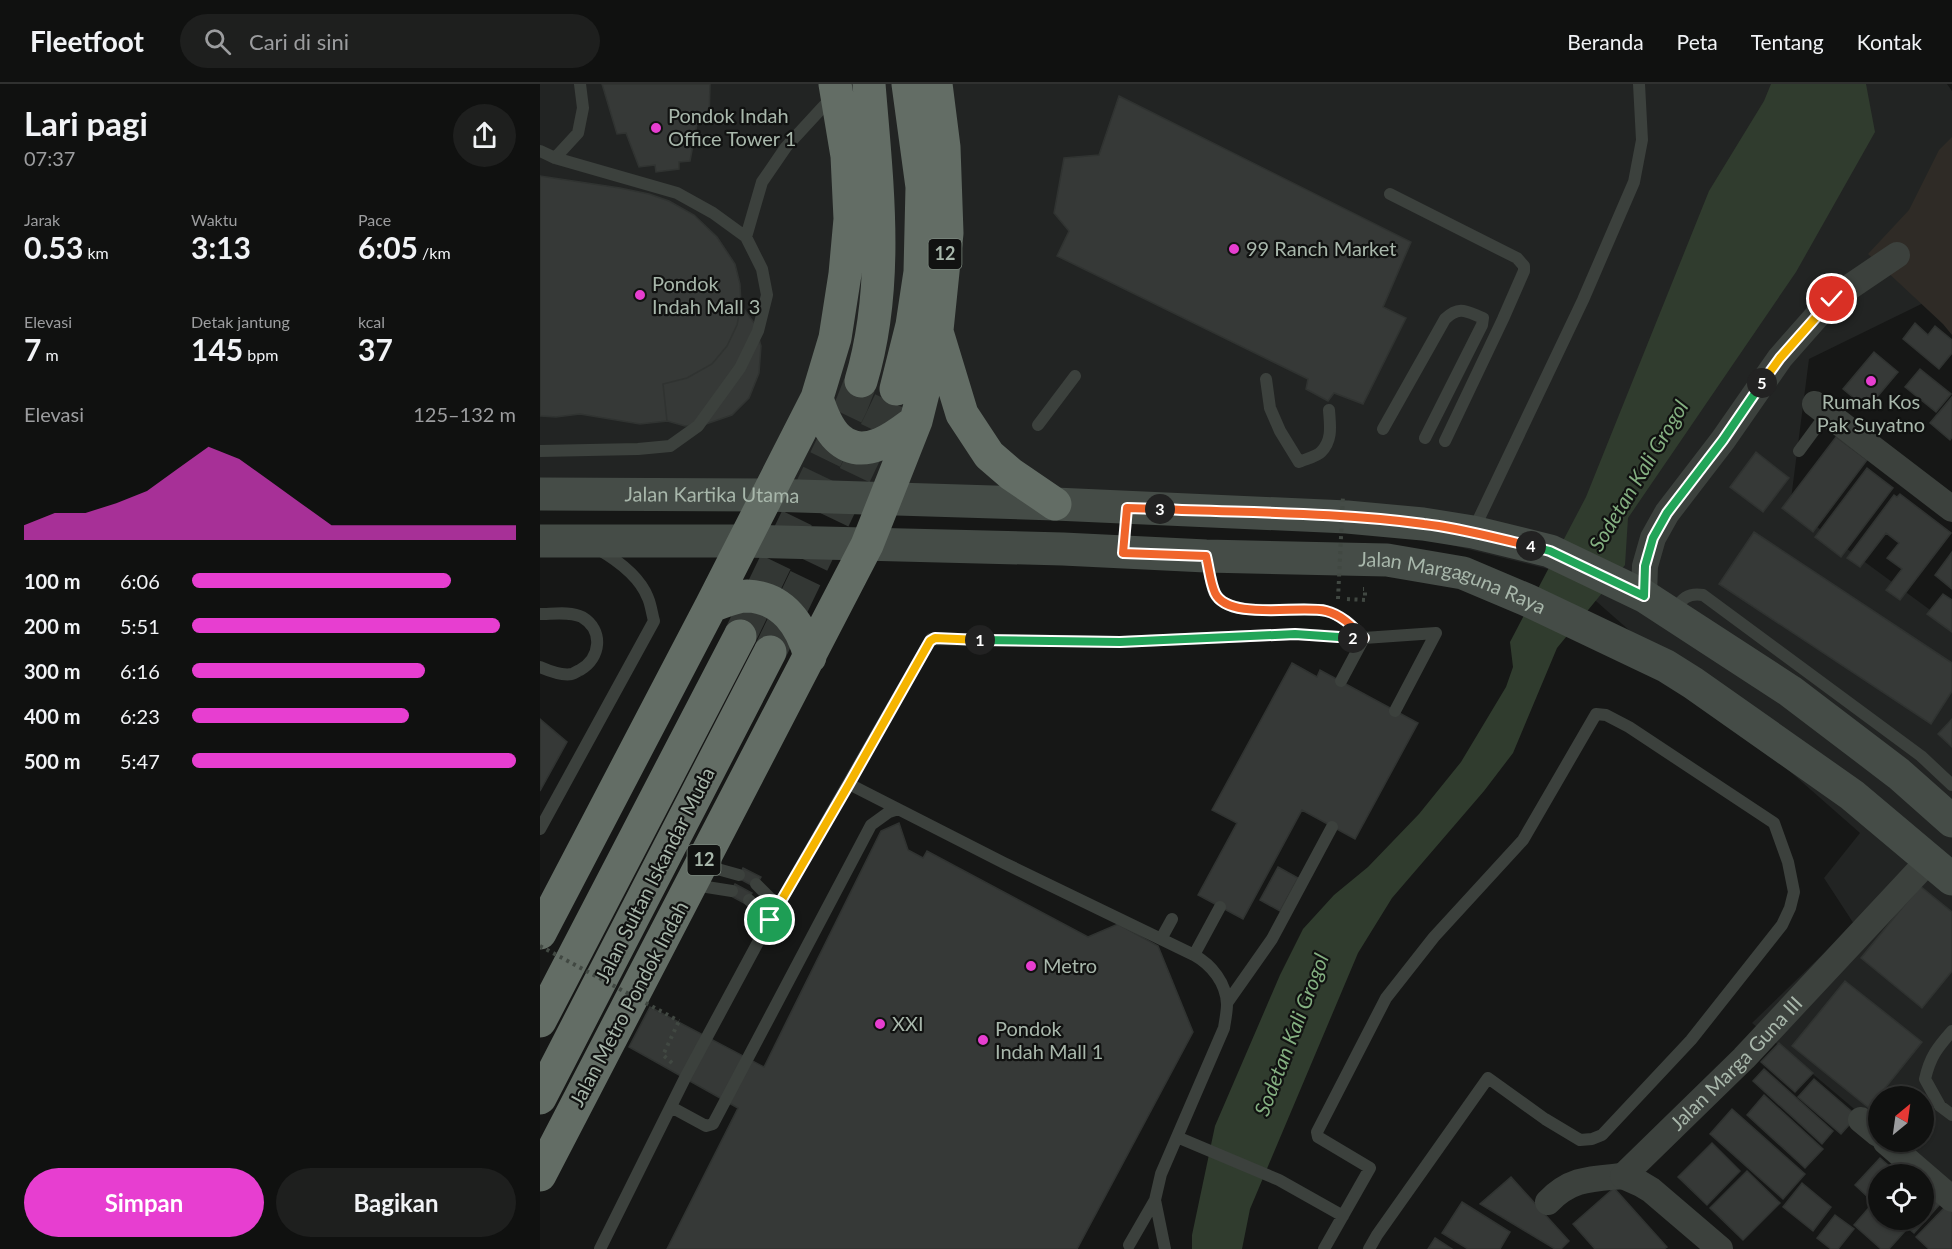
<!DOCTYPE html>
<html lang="id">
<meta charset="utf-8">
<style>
body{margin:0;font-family:Lato,sans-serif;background:#1e1f1e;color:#f1f3f6;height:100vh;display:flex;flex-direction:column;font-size:22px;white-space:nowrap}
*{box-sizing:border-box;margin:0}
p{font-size:20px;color:#9c9d9f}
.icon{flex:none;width:33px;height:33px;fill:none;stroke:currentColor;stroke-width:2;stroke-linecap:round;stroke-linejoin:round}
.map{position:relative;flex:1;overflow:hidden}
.sheet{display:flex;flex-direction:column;background:#101110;width:540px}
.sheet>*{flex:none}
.needle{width:39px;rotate:29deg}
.buttons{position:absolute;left:1328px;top:1002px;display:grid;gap:12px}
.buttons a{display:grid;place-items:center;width:66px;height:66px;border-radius:50%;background:#101110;box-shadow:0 2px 4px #0004,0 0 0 2px #303130;font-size:30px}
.pin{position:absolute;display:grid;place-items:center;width:51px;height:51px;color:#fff;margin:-26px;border:3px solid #fff;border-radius:50%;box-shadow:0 2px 6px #0007}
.km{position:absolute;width:30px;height:30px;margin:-15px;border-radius:50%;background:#222;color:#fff;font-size:16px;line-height:30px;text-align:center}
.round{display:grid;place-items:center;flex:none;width:63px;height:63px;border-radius:32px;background:#1e1f1e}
.headline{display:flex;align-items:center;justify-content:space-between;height:102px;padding:0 24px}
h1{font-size:33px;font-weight:700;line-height:45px}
.metrics{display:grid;grid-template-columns:repeat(3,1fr);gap:9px;height:102px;padding:6px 24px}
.metrics div{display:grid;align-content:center}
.metrics b{font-size:30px;font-weight:700}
.metrics small{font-size:16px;font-weight:400}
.metrics p{font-size:16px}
.chart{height:168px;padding:12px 24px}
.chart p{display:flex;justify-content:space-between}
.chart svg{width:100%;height:108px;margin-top:6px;fill:#e73ed0;opacity:.7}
.action{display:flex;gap:12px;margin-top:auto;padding:12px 24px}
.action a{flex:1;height:69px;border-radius:36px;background:#e73ed0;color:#fff;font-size:24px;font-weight:700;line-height:69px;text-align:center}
.action a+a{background:#1e1f1e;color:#f1f3f6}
ul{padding:0 24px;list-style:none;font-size:20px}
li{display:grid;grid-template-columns:96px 72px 1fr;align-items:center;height:45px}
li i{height:15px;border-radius:8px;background:#e73ed0}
header{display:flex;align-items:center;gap:36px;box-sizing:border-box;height:84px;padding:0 30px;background:#101110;border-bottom:2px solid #303130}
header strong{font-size:28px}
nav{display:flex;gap:33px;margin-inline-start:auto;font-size:21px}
.search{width:420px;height:54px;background:#1e1f1e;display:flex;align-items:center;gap:15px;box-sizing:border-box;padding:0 21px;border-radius:33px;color:#9c9d9f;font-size:22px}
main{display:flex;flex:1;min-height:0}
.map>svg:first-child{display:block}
.built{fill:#222423}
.green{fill:#2f2b26}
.water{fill:#303c2e}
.building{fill:#363937;stroke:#303331;stroke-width:1.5}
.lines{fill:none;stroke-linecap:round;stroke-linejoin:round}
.highway-tunnel{stroke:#333734;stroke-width:33;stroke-dasharray:33 16;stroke-linecap:butt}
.path{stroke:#414842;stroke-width:4;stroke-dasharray:3 4.5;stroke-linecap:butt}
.lane{stroke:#3c413d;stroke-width:12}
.street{stroke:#3c413d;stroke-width:26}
.secondary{stroke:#454c47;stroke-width:33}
.highway{stroke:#636d65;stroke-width:33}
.path-bridge{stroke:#414842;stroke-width:4;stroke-dasharray:3 4.5;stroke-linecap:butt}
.split-1-casing{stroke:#fff;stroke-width:12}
.split-2-casing{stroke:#fff;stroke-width:12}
.split-3-casing{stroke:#fff;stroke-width:12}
.split-4-casing{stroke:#fff;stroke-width:12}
.split-5-casing{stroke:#fff;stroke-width:12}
.split-6-casing{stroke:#fff;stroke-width:12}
.split-1{stroke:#f5b400;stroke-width:8}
.split-2{stroke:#22a559;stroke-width:8}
.split-3{stroke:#f0652b;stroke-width:8}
.split-4{stroke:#f0652b;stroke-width:8}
.split-5{stroke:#22a559;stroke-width:8}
.split-6{stroke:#f5b400;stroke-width:8}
.poi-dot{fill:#e73ed0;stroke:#111211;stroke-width:2}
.labels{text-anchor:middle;stroke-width:4.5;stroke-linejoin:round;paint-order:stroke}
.shield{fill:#111211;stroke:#7b867d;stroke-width:1.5}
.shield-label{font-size:18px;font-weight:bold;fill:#a8b7ab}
.poi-label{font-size:20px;fill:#a8b7ab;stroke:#111211;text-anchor:start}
.street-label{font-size:20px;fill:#a8b7ab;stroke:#111211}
.water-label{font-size:21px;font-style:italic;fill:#84b081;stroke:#111211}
</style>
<header>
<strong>Fleetfoot</strong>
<div class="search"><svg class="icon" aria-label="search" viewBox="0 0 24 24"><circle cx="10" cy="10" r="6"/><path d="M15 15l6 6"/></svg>Cari di sini</div>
<nav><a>Beranda</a><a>Peta</a><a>Tentang</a><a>Kontak</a></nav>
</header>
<main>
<section class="sheet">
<div class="headline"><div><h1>Lari pagi</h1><p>07:37</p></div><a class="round"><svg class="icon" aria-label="share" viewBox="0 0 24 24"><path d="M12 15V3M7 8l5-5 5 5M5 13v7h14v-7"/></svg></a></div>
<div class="metrics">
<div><p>Jarak</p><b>0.53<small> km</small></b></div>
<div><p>Waktu</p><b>3:13</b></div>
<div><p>Pace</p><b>6:05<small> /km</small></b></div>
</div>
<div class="metrics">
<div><p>Elevasi</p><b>7<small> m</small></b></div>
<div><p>Detak jantung</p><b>145<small> bpm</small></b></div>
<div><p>kcal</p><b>37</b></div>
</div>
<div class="chart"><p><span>Elevasi</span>125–132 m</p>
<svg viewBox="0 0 160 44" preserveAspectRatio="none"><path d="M0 44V38L10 33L20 33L30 29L40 24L50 15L60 6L70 11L80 20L90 29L100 38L110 38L120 38L130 38L140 38L150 38L160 38V44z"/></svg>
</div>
<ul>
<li><b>100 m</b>6:06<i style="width:80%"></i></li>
<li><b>200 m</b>5:51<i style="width:95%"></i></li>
<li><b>300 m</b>6:16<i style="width:72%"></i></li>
<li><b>400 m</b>6:23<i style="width:67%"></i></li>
<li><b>500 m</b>5:47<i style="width:100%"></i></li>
</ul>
<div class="action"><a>Simpan</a><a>Bagikan</a></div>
</section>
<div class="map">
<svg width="1412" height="1165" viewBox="0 0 1412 1165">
<rect width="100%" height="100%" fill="#161716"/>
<path class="built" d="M0 0H1407L1412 7V205L1269 275 1250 423 1412 542V1107L1353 1058H1383V1012H1338V1045L1212 939 1314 840 1284 794 1320 749 1024 489 818 438 0 409Z"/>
<path class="green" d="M1412 53V251L1403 240 1328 170 1369 126 1399 66Z"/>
<path class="water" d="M1231 0H1326L1335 48 1256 188 1088 434 1085 481 1017 564 973 669 944 707 852 814 818 869 710 1125 702 1165H652V1151L675 1042 740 891 763 845 794 811 828 783 879 730 921 678 966 603 973 583 970 558 1046 413 1169 107 1224 17Z"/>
<path class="building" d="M62 0H170L169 39 157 40 150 77 139 78V85L116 88 115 81 99 83 86 49 77 50Z
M579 12 871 158 843 223 866 234 823 320 794 309 788 317 766 305 768 295 517 172 529 147 514 129 524 74 559 71Z
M0 92 80 104 109 110 129 117 154 131 177 153 195 180 200 200 201 221 197 241 187 262 172 280 147 294 123 300 127 337 100 340 40 330 16 333 0 332Z
M201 221 215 240 221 262 219 289 209 314 192 331 166 340 145 342 127 337 123 300 147 294 172 280 187 262 197 241Z
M1375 239 1388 251 1395 242 1412 256V269L1399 285 1363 255Z
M1334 268 1358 288 1327 325 1303 305Z
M1380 285 1411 310 1396 328 1365 303Z
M1412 313V353L1410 356 1390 339Z
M1296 353 1327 376 1273 448 1242 424Z
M1216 368 1249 394 1223 428 1190 403Z
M1327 384 1353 404 1301 473 1275 453Z
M1360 410 1411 449 1360 516 1346 506 1362 485 1347 474 1359 459 1346 449 1320 483 1307 474 1354 411 1357 413Z
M1214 448 1412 579V607L1391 640 1179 500Z
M1412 468V505L1395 491Z
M1403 510 1412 516V548L1387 530Z
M752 579 777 593 780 586 878 639 815 755 762 726 703 835 658 811 697 739 672 726Z
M0 635 27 658 0 707Z
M1412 635V663L1398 650Z
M359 739 368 766 383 774 387 767 548 853 578 840 618 862 653 948 537 1165H127L198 1024 89 963 110 923 224 983 341 747Z
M738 783 758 794 740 827 720 816Z
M203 784 221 793 215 803 198 794Z
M195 800 212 809 206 820 189 811Z
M1380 802 1412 828V887L1382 924 1321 874Z
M1305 897 1382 958 1329 1024 1252 962Z
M1239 959 1273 989 1255 1008 1221 978Z
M1224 985 1293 1047 1282 1060 1213 997Z
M1274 995 1317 1032 1301 1050 1258 1013Z
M1224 1011 1283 1065 1265 1084 1207 1031Z
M1192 1025 1265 1090 1243 1115 1170 1050Z
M1172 1059 1200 1087 1167 1121 1138 1093Z
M1340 1074 1356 1088 1354 1090H1338V1108L1331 1116 1315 1101Z
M1207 1087 1240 1119 1203 1156 1170 1124Z
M971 1093 1029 1157 1021 1165H1015L940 1120Z
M1262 1099 1291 1123 1273 1147 1243 1123Z
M1383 1103 1401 1119 1374 1149 1358 1136H1383Z
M1074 1104 1127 1163 1124 1165H1055L1033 1140Z
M922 1118 970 1148 960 1165H928L902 1149Z
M1333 1119 1338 1123V1136H1352L1365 1147 1349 1165H1341L1314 1141Z
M1407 1121 1412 1125V1165H1389L1376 1153Z
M1295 1131 1314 1145 1298 1165H1291L1277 1154Z
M895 1154 912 1165H888Z"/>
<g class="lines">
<path class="highway-tunnel" d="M200 552 312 320 321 297
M230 568 356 305"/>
<path class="path" d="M807 515 825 516V505H823
M132 979 123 971 139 937"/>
<path class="lane" d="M0 67 15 74 137 109 173 129 206 153 222 185 227 211 218 247 200 284 158 342 130 362 98 365 0 367
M15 74 38 49 43 24 40 0
M850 110 977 174 984 182V187L963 235 905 357
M206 153 222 98 246 63 293 12
M726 295 730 324 740 347 759 378C765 375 776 373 781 368 793 356 790 341 789 326
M498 341 535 292
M843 345 905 235C920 221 927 228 943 234L942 241 885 354
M1259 367 1287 329
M933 447 1043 216 1094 98 1102 56 1099 0
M667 474C669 483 671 503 675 510 692 537 760 520 787 527 802 531 813 543 824 554
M1132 529C1141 517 1146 508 1163 511L1381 672 1412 701
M0 530C12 530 31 527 42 533 64 546 61 574 40 586 39 586 33 590 32 590 21 592 9 587 0 583
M801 597 824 554
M855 627 896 549
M309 700 358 725
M0 745 114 537C112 530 111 521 108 514 100 493 77 476 58 465
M163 781 199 791
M216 800 238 822
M154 801 192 807
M209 816 230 836
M621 855 632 835
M654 871 680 823
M687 919 732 855 792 743
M1412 947C1397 964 1390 973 1385 995L1400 1022 1412 1031
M131 1023 166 1042 173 1040 331 741 349 728 358 725 464 779 654 871C672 881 686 899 687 920 687 928 685 937 684 944L621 1090 615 1116 625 1165
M637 1053 739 1096 803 1132
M589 1161 615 1116
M60 1165 146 992 230 836 391 555 580 558 755 550 824 554 896 549
M784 1165 830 1084 778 1053 777 1048 846 914 894 853 983 756 1056 630 1066 631 1089 643 1234 739 1248 778 1254 808 1250 824 1242 841 1151 956 1062 1051 1052 1055 1040 1056 1005 1035 948 994 837 1151 829 1165"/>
<g class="street">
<path d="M1275 320 1412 425"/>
<path d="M1104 512 1105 482 1113 454 1127 429 1183 356 1240 274 1292 215 1357 171"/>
<path d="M1321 1036 1338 1050"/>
<path d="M1346 1058 1412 1115"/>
<path d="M1008 1118C1031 1094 1051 1095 1083 1092"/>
<path id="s1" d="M1180 1165 1111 1106 1101 1100 1083 1092 1204 974 1390 775"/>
</g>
<g class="secondary">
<path id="s2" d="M0 410 227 411 515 420 807 433 883 440 933 448 1010 467 1104 512 1250 607 1359 690 1412 737"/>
<path id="s3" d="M0 457H203L523 465 666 472 847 476 923 489 987 516 1126 582 1153 599 1312 711 1412 795"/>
</g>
<path class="highway" d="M398 251 422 330 449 371 471 390 515 420
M321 297C350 200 337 99 329 0
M356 305 372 241 380 188 382 103 368 0
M277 314C286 344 302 375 340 360 353 355 365 345 376 337
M171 522C183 518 195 512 207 512 243 513 262 542 270 573
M0 849 171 522 277 314 295 254 305 190 310 135 307 72 295 0
M0 937 200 552
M0 1014 230 568
M0 1091 327 461 376 337 388 289 397 246 407 149 404 63 396 0"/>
<path class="path-bridge" d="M798 515 803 412
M0 862 139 937"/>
</g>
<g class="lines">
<g class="split-1-casing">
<path id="split-1" d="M230 836 309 700 390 557 395 554 440 556"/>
</g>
<g class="split-2-casing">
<path id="split-2" d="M440 556 580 558 755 550 813 554"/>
</g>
<g class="split-3-casing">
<path id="split-3" d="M620 425 587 424 583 469 666 472C669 484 670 498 675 509 688 537 760 521 786 527 802 531 813 543 824 554H813"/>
</g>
<g class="split-4-casing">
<path id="split-4" d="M620 425C707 429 797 428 884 440 920 444 955 454 991 462"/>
</g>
<g class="split-5-casing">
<path id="split-5" d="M991 462 1010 467 1104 512 1105 482 1113 454 1127 429 1183 356 1222 299"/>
</g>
<g class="split-6-casing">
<path id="split-6" d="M1222 299 1240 274 1292 215"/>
</g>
<use href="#split-1" class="split-1"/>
<use href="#split-2" class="split-2"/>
<use href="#split-3" class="split-3"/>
<use href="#split-4" class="split-4"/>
<use href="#split-5" class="split-5"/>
<use href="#split-6" class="split-6"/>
</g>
<g class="poi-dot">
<circle cx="116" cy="44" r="6"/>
<circle cx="694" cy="165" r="6"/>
<circle cx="100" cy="211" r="6"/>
<circle cx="1331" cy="297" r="6"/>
<circle cx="491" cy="882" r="6"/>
<circle cx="340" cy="940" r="6"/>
<circle cx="443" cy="956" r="6"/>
</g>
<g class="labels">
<g class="shield">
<rect x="388.5" y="155" width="33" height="30" rx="4.5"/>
<rect x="147.5" y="761" width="33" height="30" rx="4.5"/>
</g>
<g class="shield-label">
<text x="405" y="176">12</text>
<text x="164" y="782">12</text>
</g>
<g class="poi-label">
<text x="128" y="39">Pondok Indah<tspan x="128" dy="23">Office Tower 1</tspan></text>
<text x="706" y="172">99 Ranch Market</text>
<text x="112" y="207">Pondok<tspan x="112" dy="23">Indah Mall 3</tspan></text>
<text x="1331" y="325" text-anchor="middle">Rumah Kos<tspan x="1331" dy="23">Pak Suyatno</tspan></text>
<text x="503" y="889">Metro</text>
<text x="352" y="947">XXI</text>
<text x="455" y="952">Pondok<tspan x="455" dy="23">Indah Mall 1</tspan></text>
</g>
<g class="street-label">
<text dy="7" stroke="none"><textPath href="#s2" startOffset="172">Jalan Kartika Utama</textPath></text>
<text dy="7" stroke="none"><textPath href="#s3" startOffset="916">Jalan Margaguna Raya</textPath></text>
<text transform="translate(115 791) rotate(-63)" y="7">Jalan Sultan Iskandar Muda</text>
<text transform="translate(89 920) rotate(-62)" y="7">Jalan Metro Pondok Indah</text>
<text dy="7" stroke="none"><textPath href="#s1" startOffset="282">Jalan Marga Guna III</textPath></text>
</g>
<g class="water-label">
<text transform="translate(1099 392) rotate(-59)" y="7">Sodetan Kali Grogol</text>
<text transform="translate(752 951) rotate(-69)" y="7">Sodetan Kali Grogol</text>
</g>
</g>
</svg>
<div class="buttons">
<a><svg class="needle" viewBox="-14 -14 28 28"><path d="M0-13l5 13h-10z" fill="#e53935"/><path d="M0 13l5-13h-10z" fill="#9c9d9f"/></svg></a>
<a><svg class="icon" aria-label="locate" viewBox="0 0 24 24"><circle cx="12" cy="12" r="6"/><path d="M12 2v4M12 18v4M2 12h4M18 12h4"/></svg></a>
</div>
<div class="pin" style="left:230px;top:836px;background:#1e9e55"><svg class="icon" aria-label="arrive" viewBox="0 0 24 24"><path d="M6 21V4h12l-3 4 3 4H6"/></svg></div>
<div class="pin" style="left:1292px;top:215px;background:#d93025"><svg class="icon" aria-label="check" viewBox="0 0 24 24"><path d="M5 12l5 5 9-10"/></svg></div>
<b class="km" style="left:440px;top:556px">1</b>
<b class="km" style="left:813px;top:554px">2</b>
<b class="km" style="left:620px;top:425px">3</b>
<b class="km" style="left:991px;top:462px">4</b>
<b class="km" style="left:1222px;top:299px">5</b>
</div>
</main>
